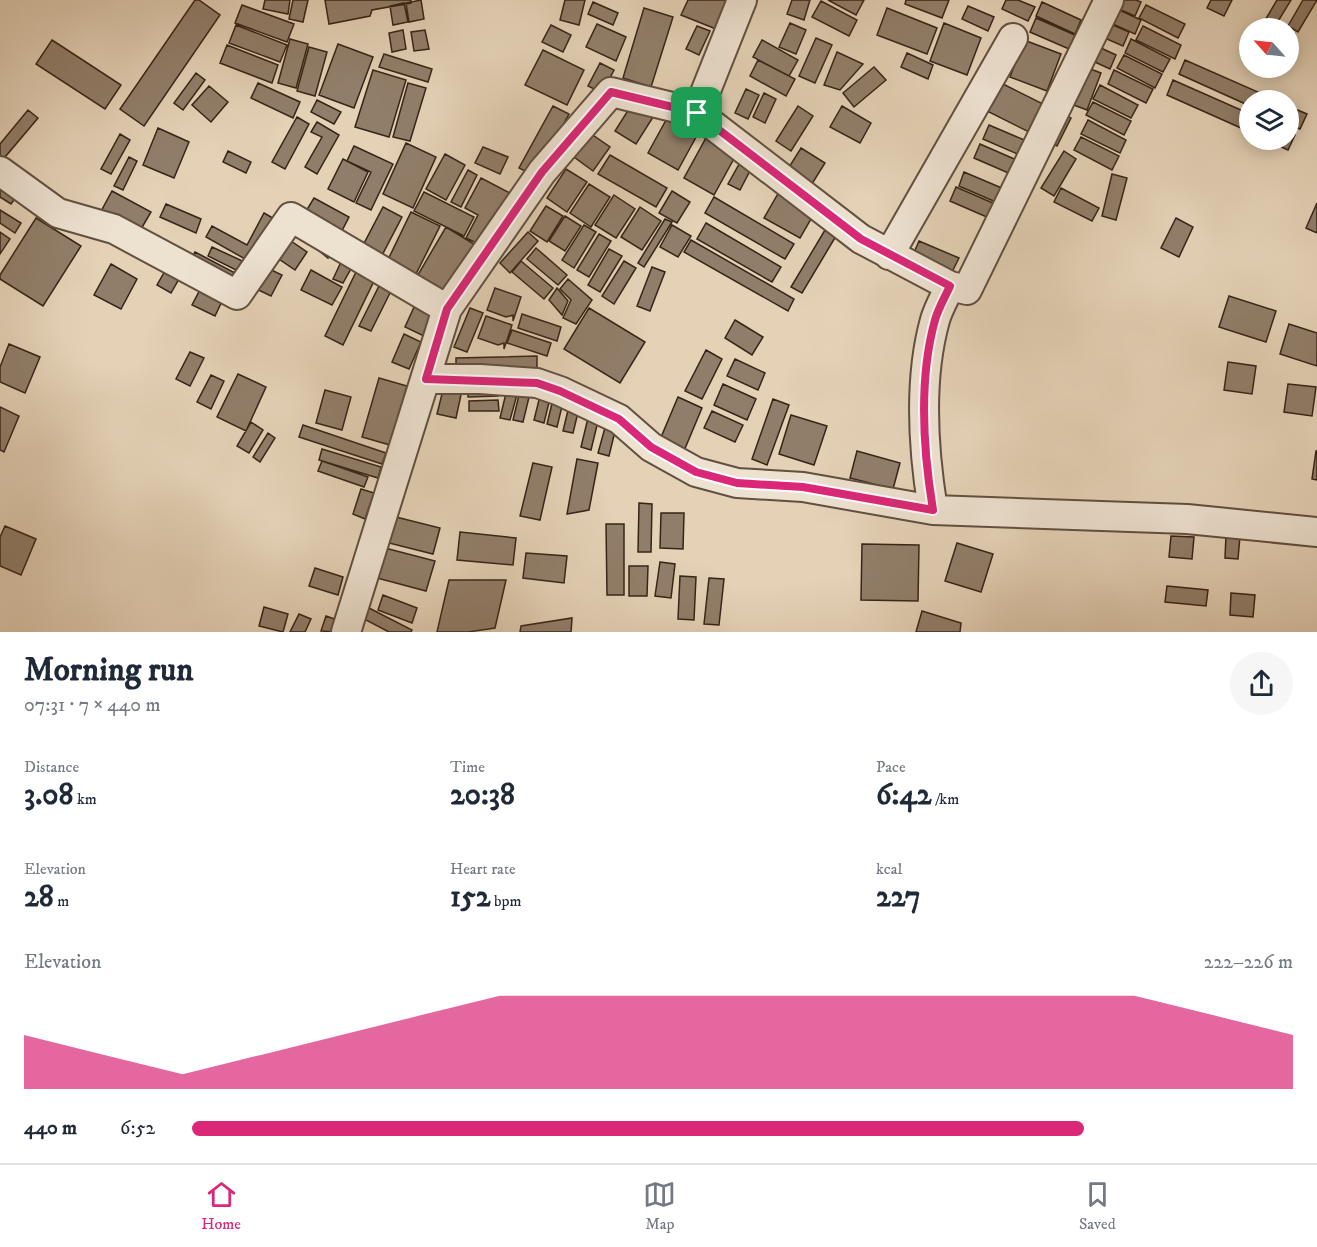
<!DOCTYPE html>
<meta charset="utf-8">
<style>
body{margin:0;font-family:"IM FELL DW Pica",serif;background:#f6f6f7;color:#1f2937;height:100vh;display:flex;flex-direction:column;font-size:22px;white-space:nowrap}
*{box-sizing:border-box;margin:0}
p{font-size:20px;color:#747a83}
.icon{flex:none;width:33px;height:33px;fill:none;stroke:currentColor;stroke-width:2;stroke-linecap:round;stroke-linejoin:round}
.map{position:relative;height:632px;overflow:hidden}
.panel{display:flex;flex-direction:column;background:#fff;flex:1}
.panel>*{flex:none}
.needle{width:39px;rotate:297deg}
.tools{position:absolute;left:1239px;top:18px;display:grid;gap:12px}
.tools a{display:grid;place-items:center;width:60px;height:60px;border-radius:50%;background:#fff;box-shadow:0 3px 15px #0003;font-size:30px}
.pin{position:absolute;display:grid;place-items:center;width:51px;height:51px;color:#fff;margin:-26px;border-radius:12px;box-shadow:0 3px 9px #0006}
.round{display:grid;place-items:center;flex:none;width:63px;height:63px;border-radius:32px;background:#f6f6f7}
.headline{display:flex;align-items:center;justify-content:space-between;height:102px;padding:0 24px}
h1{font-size:33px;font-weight:800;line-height:45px}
.figures{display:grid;grid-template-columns:repeat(3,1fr);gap:9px;height:102px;padding:6px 24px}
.figures div{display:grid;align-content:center}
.figures b{font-size:30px;font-weight:800}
.figures small{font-size:16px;font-weight:400}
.figures p{font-size:16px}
.chart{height:168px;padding:12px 24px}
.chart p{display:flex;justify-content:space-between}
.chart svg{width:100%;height:108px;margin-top:6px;fill:#db2777;opacity:.7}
ul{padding:0 24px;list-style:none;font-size:20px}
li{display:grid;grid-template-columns:96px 72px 1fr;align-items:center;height:45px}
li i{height:15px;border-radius:8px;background:#db2777}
.tabs{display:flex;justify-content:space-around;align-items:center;height:84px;border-top:2px solid #e0e1e3;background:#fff;font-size:16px;color:#747a83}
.tabs a{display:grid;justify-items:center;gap:3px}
.tabs .current{color:#db2777}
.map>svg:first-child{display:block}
.building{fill:#917e6a;stroke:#372417;stroke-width:1.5}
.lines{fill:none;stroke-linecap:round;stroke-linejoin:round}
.minor-casing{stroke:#624f3f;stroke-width:32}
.minor{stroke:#ede1d0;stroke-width:28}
.route-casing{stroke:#fff;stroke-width:12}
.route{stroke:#db2777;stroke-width:8}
</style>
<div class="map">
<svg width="1317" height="632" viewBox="0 0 1317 632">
<rect width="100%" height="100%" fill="#e4d1b6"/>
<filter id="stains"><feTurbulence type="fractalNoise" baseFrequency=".00333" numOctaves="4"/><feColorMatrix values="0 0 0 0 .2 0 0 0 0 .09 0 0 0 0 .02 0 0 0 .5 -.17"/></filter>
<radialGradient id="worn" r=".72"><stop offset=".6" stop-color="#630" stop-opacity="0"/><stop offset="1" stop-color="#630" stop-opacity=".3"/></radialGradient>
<path class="building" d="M195 0H199L220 15 144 126 120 109Z
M265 0H290L288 14 263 9Z
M293 0H308L303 22 289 19Z
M325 0H411V3L372 10 370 16 329 24Z
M421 0 424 19 409 22 406 3Z
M565 0H585L579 25 560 20Z
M688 0H734L721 31 681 15Z
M792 0H810L804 20 787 14Z
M828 0H864L856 15Z
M906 0H949L942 18 905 4Z
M1006 0H1018L1035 7 1028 21 1002 9Z
M1098 0H1136L1141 2 1135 16Z
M1211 0H1232L1224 16 1207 8Z
M1277 0H1291L1274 28 1264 22Z
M1303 0H1317L1298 32 1288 26Z
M821 1 857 20 849 36 812 17Z
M593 2 618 13 613 25 588 14Z
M1042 2 1081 20 1075 34 1036 16Z
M1102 2 1141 20 1135 34 1095 16Z
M404 3 408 22 393 25 390 6Z
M242 5 294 24 287 42 235 23Z
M1146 5 1185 24 1178 38 1139 18Z
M968 6 994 17 988 31 962 19Z
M644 8 673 17 651 87 623 78Z
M887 8 937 28 927 54 877 35Z
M1090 15 1129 32 1123 46 1084 29Z
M1036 18 1075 35 1069 49 1030 32Z
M790 23 806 30 796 54 779 47Z
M944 23 981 38 967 75 930 61Z
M597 24 626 37 616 61 586 47Z
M236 25 287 45 280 62 229 43Z
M551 25 571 35 563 52 542 42Z
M697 26 710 31 699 55 686 49Z
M1143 26 1181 45 1175 59 1136 40Z
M403 30 406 49 392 52 389 33Z
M425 30 429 49 414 51 411 32Z
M1077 37 1116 55 1110 69 1071 51Z
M816 38 832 45 815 83 799 76Z
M290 39 308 44 296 88 278 83Z
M1131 39 1170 59 1163 72 1125 53Z
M52 40 121 85 105 109 36 64Z
M762 40 798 60 789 76 753 57Z
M1024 40 1061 54 1047 91 1010 77Z
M338 44 373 57 354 108 319 95Z
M227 45 278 65 272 83 220 63Z
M309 47 327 52 315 96 297 91Z
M543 50 584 70 567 105 525 85Z
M837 52 863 64 840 90 824 85Z
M907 53 933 65 928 79 901 67Z
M384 54 432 69 428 82 379 67Z
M1124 55 1162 74 1155 88 1117 68Z
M1064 59 1101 73 1087 110 1050 96Z
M758 60 795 79 786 96 750 76Z
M1185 60 1276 100H1250V106L1179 74Z
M600 63 614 70 602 93 588 86Z
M874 67 886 80 854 107 843 93Z
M373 70 406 80 389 137 355 127Z
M1114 70 1153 89 1146 103 1108 84Z
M196 73 205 80 183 110 174 103Z
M1173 80 1250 114V132L1167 95Z
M258 83 300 102 293 118 251 98Z
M408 83 426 88 410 141 393 137Z
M1001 83 1071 118 1057 146 987 111Z
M1100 85 1138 105 1131 118 1093 99Z
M209 86 228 102 211 122 192 105Z
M746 89 759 95 748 119 735 113Z
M764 93 776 99 765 123 753 117Z
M317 100 341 112 334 124 311 112Z
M634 101 655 114 636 144 615 131Z
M1093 102 1131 121 1124 135 1086 115Z
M553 106 569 114 535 176 519 168Z
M798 106 813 116 791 151 776 141Z
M842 106 871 123 860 143 830 127Z
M1288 106 1307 114 1300 129 1288 124Z
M28 110 38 118 0 163V144Z
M671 111 701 128 678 170 648 153Z
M297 117 309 124 285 169 272 162Z
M1088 120 1126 140 1120 153 1081 134Z
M317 122 339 135 317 174 305 167 322 137 311 132Z
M989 125 1029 142 1022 156 983 139Z
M158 128 189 142 174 178 143 165Z
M587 131 610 147 593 171 570 154Z
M1288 132 1295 135 1288 150 1266 140H1288Z
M120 134 130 140 111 174 101 169Z
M707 136 737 153 714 195 684 178Z
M1081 137 1119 156 1112 170 1074 150Z
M406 143 436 157 413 208 383 194Z
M980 144 1019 161 1013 175 974 158Z
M354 146 393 164 371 210 356 203 371 172 347 161Z
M483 147 508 157 500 174 475 163Z
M801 148 825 163 810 187 786 172Z
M228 151 251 162 246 173 223 162Z
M1064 151 1076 159 1054 196 1041 188Z
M445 154 465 165 446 200 426 189Z
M610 155 667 188 656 207 598 174Z
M129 157 137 161 123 190 114 186Z
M343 159 368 172 354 202 328 189Z
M742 159 753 165 740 190 728 184Z
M566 169 587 182 567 212 547 198Z
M468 170 477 175 461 207 451 202Z
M964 172 1004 189 998 203 959 186Z
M1112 174 1127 178 1116 220 1102 216Z
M481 178 510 193 483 246 466 238 478 215 465 208Z
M0 180 19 193 11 204 0 197Z
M589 184 610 197 591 227 570 213Z
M956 187 995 204 989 218 950 201Z
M1061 188 1099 208 1092 221 1054 202Z
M112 191 151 212 137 236 99 215Z
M672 191 690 202 677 223 659 213Z
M424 192 474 217 464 236 414 211Z
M779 192 815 212 800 238 764 218Z
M614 195 635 209 616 238 595 225Z
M714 197 794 244 785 259 705 213Z
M314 198 349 217 328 258 294 231Z
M1317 203V233L1306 228Z
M166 204 201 219 196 233 160 217Z
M546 206 563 216 547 242 530 231Z
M383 207 402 217 378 263 359 253Z
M640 207 661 221 642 250 621 237Z
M0 210 21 223 15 233 0 223Z
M411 212 440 226 411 284 383 270Z
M264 213 278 221 254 264 206 237 212 226 247 245Z
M565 216 581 226 565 251 549 241Z
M36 218 81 246 43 306 0 279V275Z
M1176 218 1193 227 1179 257 1161 248Z
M665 219 672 222 644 267 638 263Z
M706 223 781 267 772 282 697 239Z
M584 225 596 232 574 268 562 260Z
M672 225 691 236 678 257 660 247Z
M446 227 482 249 448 306 412 285Z
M825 230 836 236 802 293 791 287Z
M0 232 10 239 0 254Z
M528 232 538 241 510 273 500 263Z
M599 234 611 241 589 277 577 270Z
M288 239 307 252 295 270 276 257Z
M691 240 794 299 788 311 684 252Z
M919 241 959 258 952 272 913 255Z
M212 247 249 264 244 274 208 256Z
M536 248 567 275 558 285 527 259Z
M609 249 622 256 600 292 588 285Z
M195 252 237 274 231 285 189 263Z
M342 260 353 265 343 283 333 279Z
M521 261 553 288 544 299 512 272Z
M624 261 636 268 614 304 602 296Z
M111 264 137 279 121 309 94 295Z
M169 264 183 272 171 293 157 285Z
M263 266 282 275 271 296 252 287Z
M652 267 665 272 650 311 637 306Z
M311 270 342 287 332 305 301 290Z
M356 272 374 281 343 345 325 336Z
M568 279 592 300 576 324 563 318 571 300 560 289Z
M380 284 392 289 371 331 359 326Z
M202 286 224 297 215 316 192 305Z
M495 288 521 297 513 321V315L506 317 487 310Z
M557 288 568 301 562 315 549 300Z
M1229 296 1276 311 1266 342 1219 327Z
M415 305 436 315 426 337 405 327Z
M470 308 483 313 467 352 454 347Z
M589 308 645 342 620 383 564 349Z
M522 314 561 327 557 341 518 328Z
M486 316 512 325 504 349V343L498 345 478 338Z
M735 320 763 337 752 355 725 338Z
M1289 324 1317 333V366L1280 354Z
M512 330 551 343 547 356 507 343Z
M404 334 421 342 409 369 392 362Z
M9 344 40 357 25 393 0 382V367Z
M706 350 722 359 702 399 685 391Z
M190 352 204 358 190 386 176 379Z
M537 356V372L456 374V358Z
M735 359 765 373 758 390 727 376Z
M1228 362 1256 366 1252 394 1224 390Z
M238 374 266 387 246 431 217 417Z
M211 375 224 381 211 409 197 402Z
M379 378 407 386 390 445 362 437Z
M723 384 756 399 747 420 714 405Z
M1288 384 1316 387 1312 416 1284 412Z
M444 386 462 390 456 418 437 414Z
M468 386H498V396L468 397Z
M507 389 518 391 510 420 500 418Z
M325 390 351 397 342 430 316 423Z
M520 391 530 393 523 422 513 420Z
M541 392 551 394 544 423 534 420Z
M554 395 564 398 557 427 547 424Z
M678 397 702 408 681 458 659 442Z
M773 399 789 405 767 465 752 459Z
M498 400 499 411H469V401Z
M570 402 580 404 573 433 563 431Z
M0 407 19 416 4 452 0 450Z
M712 411 743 425 735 442 704 428Z
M791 415 827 426 814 465 779 454Z
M588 418 598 421 591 450 581 447Z
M251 422 263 430 249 453 237 446Z
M606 424 616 427 609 456 598 453Z
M303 425 386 453 382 464 299 437Z
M268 433 275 438 260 462 253 457Z
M322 449 381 467 378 478 319 460Z
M857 451 900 463 893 489 850 478Z
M1316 451H1317V480L1312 479Z
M577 459 598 463 589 510 567 514Z
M322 461 368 477 364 487 318 471Z
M533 463 552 467 540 520 520 516Z
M361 489 374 493 365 519 353 514Z
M639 503 652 504 651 552H638Z
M661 513H684L683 549 660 548Z
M396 517 440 528 433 554 389 543Z
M606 524H624V595H607Z
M5 526 36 539 21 575 0 566V537Z
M460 532 516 538 513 565 457 560Z
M1226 535 1240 536 1238 559 1225 558Z
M1171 536 1194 537 1192 559 1169 557Z
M957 543 993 554 981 592 945 581Z
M862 544 919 545 918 601 861 600Z
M385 548 435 561 426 591 377 578Z
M526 553 567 556 564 583 523 578Z
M660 562 675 564 671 598 655 596Z
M629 566H648L647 596H629Z
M315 568 343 577 338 595 309 586Z
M680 576 696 577 694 620 678 619Z
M709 578 724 579 719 625 704 624Z
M449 580H506L495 628 468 632H437Z
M1167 586 1208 590 1206 606 1165 602Z
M1231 593 1255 595 1253 617 1230 615Z
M383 595 417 608 412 623 378 610Z
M264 607 288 614 283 632 259 626Z
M369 608 412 630 411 632H389L364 619Z
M922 611 961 623 960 632H916Z
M299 614 311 619 305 632H290Z
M326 616 340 621 336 632 321 631Z
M572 618 571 632H520L521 626Z"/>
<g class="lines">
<g class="minor-casing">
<path id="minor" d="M697 113 861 239 950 286C945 297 938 309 935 320 918 381 923 449 933 510L1187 519 1317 532
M0 171 58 213 114 229 237 295 291 217 447 309
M889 255 1013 38
M950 286 967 290 1109 0
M426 379H480L537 383 560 391 619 419 651 447 696 472 737 483 803 487 933 510
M346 632 447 309 542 172 611 92 697 113 742 0"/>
</g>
<use href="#minor" class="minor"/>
</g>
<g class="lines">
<g class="route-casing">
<path id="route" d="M611 92 697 113 861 239 950 286C945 297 938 309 935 320 918 381 923 449 933 510L803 487 737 483 696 472 651 447 619 419 560 391 537 383 426 379 447 309 542 172Z"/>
</g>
<use href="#route" class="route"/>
</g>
<rect width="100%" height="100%" filter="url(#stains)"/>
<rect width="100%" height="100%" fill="url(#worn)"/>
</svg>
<div class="tools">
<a><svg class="needle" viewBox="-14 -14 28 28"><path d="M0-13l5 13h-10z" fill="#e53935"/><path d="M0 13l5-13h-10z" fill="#747a83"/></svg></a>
<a><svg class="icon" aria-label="layers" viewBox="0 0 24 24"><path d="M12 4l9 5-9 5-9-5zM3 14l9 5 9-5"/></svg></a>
</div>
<div class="pin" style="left:697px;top:113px;background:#1e9e55"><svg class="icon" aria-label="arrive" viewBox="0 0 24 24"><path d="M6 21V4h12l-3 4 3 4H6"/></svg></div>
</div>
<section class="panel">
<div class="headline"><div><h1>Morning run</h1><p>07:31 · 7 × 440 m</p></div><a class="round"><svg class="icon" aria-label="share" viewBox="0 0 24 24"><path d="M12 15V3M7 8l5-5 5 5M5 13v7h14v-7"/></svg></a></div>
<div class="figures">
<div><p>Distance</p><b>3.08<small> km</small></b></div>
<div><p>Time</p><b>20:38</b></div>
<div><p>Pace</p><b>6:42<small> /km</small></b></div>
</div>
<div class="figures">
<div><p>Elevation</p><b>28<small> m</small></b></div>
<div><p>Heart rate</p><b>152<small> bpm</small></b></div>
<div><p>kcal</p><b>227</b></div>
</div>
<div class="chart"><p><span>Elevation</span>222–226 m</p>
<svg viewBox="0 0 160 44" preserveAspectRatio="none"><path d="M0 44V22L10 30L20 38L30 30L40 22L50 14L60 6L70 6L80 6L90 6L100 6L110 6L120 6L130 6L140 6L150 14L160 22V44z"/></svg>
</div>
<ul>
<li><b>440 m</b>6:52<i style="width:81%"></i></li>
</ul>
</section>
<nav class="tabs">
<a class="current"><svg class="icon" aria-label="home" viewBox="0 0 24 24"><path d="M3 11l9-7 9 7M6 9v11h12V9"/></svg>Home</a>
<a><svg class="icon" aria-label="map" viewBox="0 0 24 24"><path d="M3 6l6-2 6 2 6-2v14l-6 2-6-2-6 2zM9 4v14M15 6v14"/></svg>Map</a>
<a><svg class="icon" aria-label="saved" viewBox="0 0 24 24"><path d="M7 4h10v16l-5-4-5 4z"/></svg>Saved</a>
</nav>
